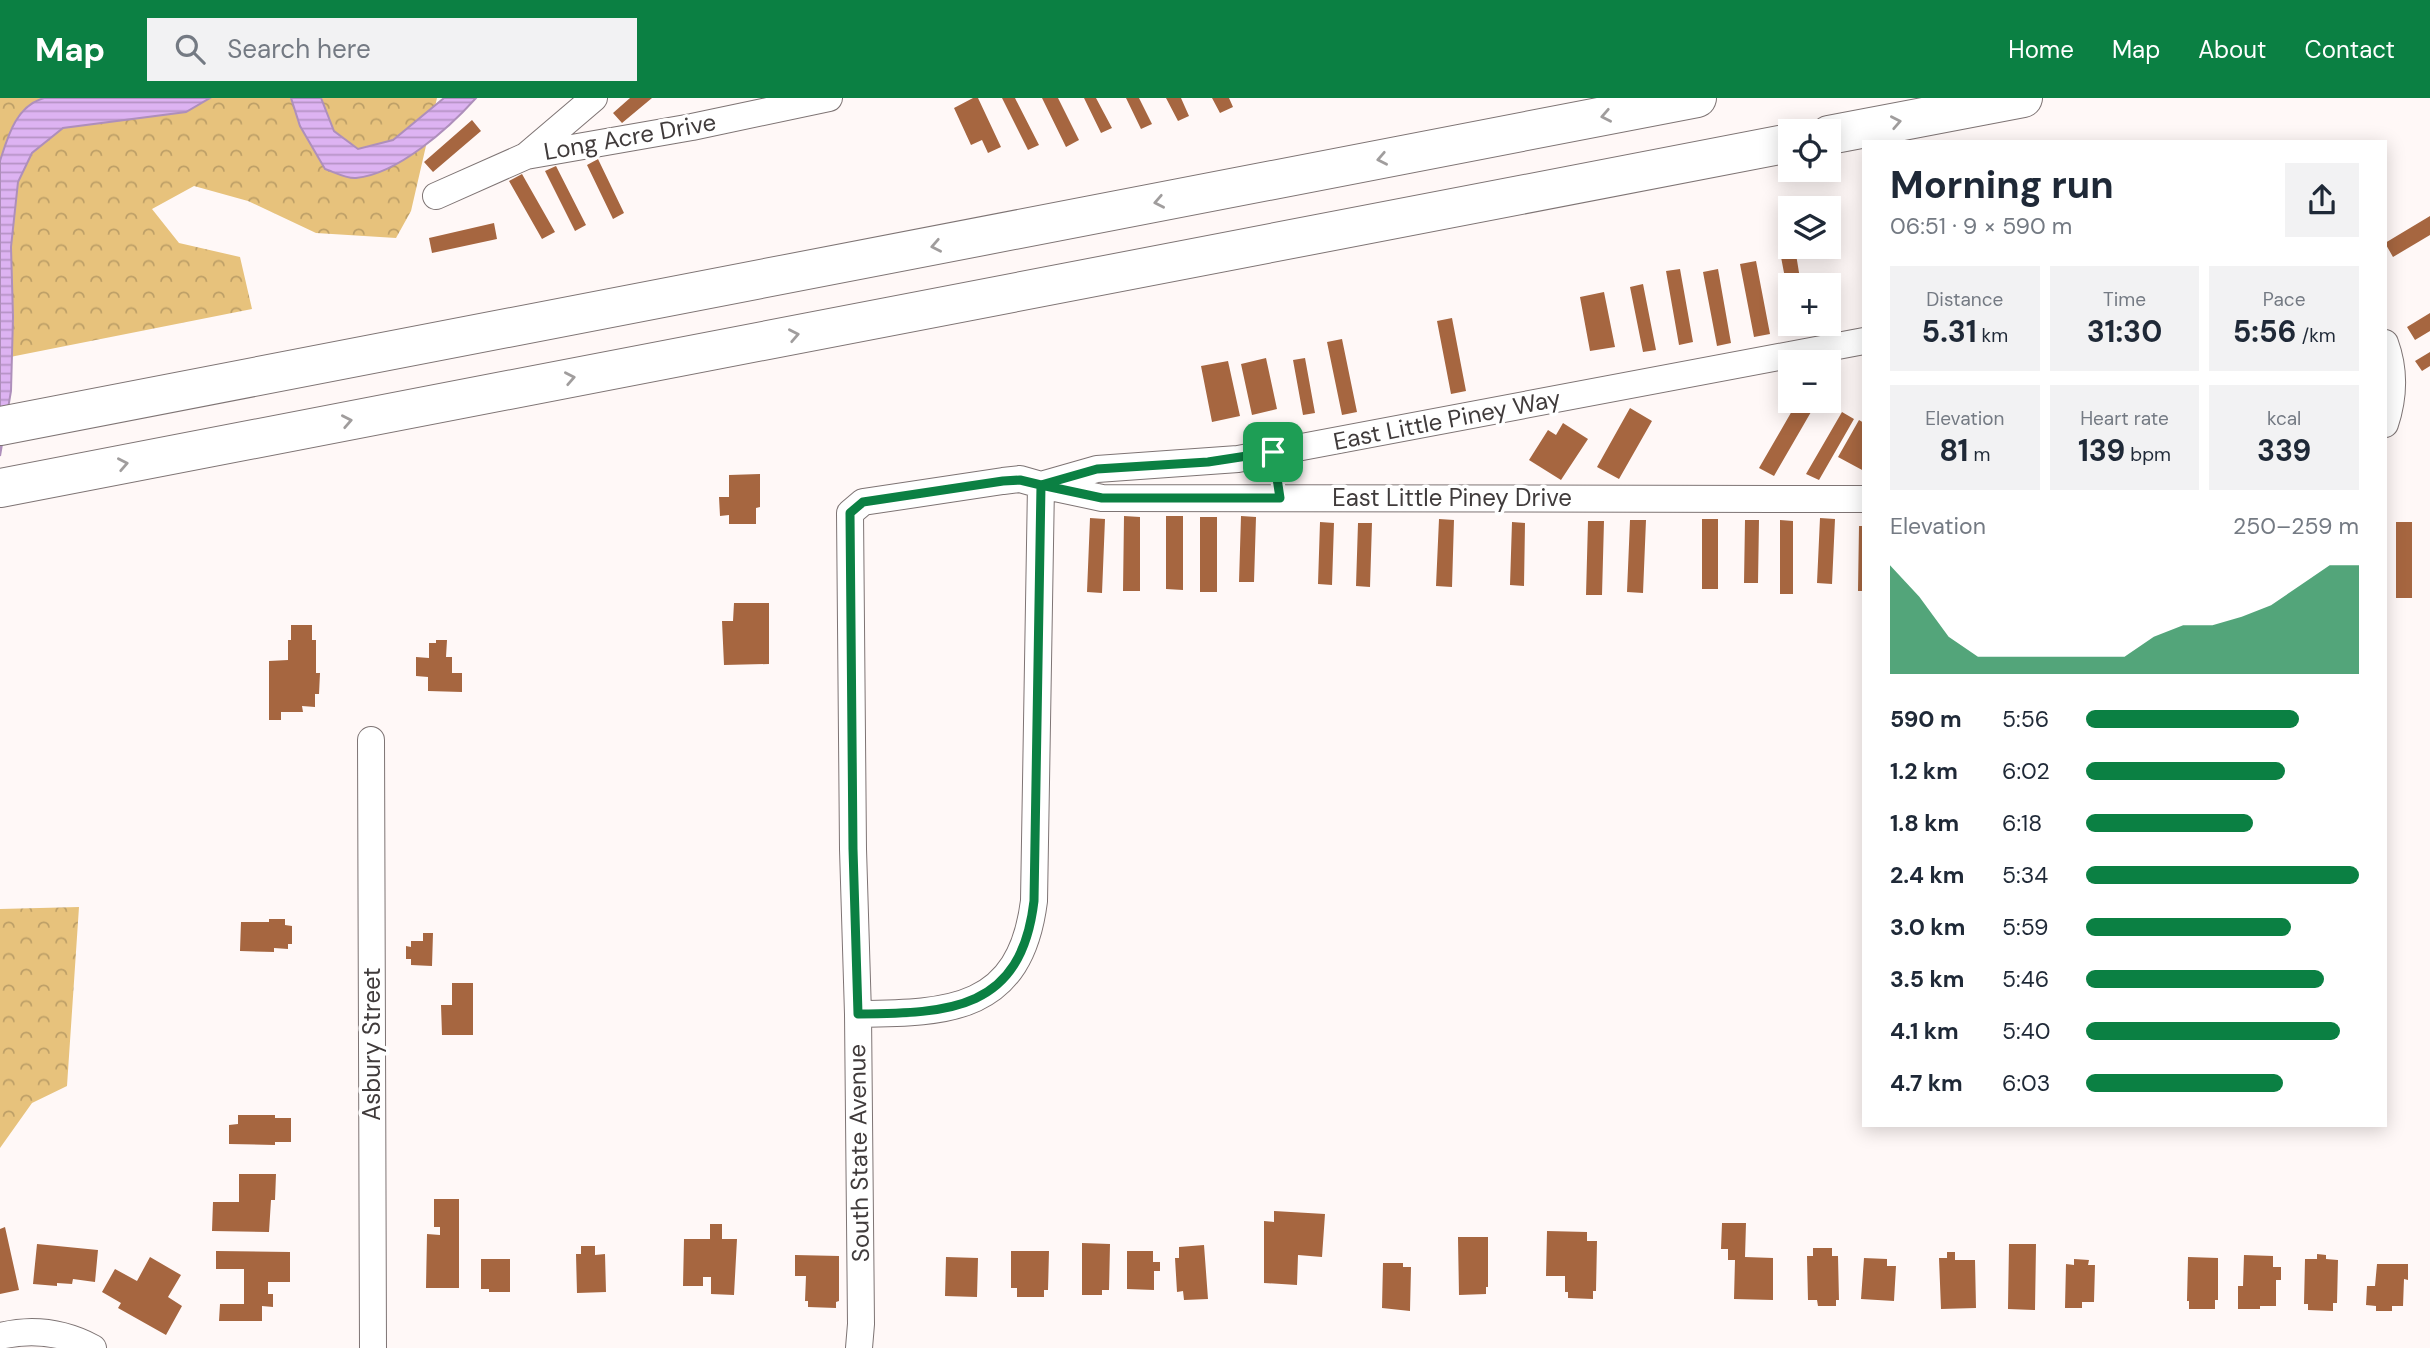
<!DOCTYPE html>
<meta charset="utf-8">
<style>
body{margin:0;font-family:"DM Sans",sans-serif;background:#f2f2f3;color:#1f2937;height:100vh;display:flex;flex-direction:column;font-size:26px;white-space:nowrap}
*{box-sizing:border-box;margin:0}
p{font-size:23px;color:#747a83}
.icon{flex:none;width:38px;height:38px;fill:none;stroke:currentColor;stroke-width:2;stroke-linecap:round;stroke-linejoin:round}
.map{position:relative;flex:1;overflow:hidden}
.panel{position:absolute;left:1862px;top:42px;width:525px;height:987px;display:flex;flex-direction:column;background:#fff;border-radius:0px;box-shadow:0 4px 18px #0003}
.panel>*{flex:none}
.controls{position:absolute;left:1778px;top:21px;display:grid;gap:14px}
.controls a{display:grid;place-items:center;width:63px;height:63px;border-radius:0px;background:#fff;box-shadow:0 4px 18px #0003;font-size:35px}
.pin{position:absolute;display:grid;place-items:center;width:60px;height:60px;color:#fff;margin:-30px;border-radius:14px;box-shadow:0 4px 10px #0006}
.round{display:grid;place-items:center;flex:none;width:74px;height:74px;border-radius:0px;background:#f2f2f3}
.head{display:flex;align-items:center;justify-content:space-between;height:119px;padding:0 28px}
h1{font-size:38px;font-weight:700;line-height:52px}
.stats{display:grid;grid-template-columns:repeat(3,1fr);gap:10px;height:119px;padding:7px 28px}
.stats div{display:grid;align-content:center;border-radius:0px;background:#f2f2f3;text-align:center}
.stats b{font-size:30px;font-weight:700}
.stats small{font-size:19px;font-weight:400}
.stats p{font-size:19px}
.chart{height:196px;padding:14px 28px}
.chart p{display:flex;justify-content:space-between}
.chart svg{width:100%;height:126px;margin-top:7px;fill:#0b8043;opacity:.7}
ul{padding:0 28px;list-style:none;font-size:23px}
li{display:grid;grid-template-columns:112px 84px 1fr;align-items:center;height:52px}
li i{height:18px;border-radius:9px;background:#0b8043}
header{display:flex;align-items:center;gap:42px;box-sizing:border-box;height:98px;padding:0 35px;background:#0b8043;color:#fff}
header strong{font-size:33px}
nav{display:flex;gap:38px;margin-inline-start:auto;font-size:24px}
.search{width:490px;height:63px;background:#f2f2f3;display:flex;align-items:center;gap:18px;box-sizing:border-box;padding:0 24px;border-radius:0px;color:#747a83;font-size:26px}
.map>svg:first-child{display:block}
.forest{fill:url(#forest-crowns)}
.water{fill:url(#water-rules);stroke:#ae8fbb;stroke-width:2}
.building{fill:#a66640}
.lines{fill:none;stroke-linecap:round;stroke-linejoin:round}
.minor-casing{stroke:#7e7474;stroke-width:28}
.highway-casing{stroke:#7e7474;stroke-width:40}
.minor{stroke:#fff;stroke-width:26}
.highway{stroke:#fff;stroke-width:38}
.oneway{stroke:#a09d9d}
.route-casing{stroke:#fff;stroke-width:14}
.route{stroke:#0b8043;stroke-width:9}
.labels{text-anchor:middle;stroke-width:7;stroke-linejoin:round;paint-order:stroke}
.street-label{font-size:24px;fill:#403b3b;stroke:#fff}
</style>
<header>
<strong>Map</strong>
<div class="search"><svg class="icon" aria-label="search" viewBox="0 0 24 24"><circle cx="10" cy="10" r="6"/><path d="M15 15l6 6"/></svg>Search here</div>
<nav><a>Home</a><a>Map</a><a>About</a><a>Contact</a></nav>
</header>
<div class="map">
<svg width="2430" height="1250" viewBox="0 0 2430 1250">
<defs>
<pattern id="forest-crowns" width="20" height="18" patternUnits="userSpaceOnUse" patternTransform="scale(1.75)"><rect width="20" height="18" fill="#e7c27c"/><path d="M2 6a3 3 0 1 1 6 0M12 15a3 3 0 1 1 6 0" fill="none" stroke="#bd9f67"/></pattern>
<pattern id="water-rules" width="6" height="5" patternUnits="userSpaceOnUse" patternTransform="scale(1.75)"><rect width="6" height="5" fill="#ddb3f2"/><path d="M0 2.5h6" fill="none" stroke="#b593c5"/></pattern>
</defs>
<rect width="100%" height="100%" fill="#fff8f7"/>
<path class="forest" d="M0 0H437L411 113 396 140 316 135 248 103 194 88 152 111 179 145 240 159 252 211 0 261Z
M79 809 67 988 32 1005 0 1050V811Z"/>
<path class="water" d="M44 0H210L186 14 63 30 32 55 18 84 11 149 13 219 11 293 0 358V63C8 38 16 8 44 0Z
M291 0H321L334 33 358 51 393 42 444 0H476C449 30 398 76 356 80 347 81 334 74 325 71L300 28Z"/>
<path class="building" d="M630 0H652L622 25 613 15Z
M973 0H978L1001 49 988 55 982 42 971 47 954 10Z
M1002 0H1015L1039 47 1028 52Z
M1042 0H1058L1079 42 1066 49Z
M1084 0H1096L1112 30 1101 35Z
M1126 0H1139L1152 26 1141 31Z
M1166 0H1181L1189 18 1178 23Z
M1212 0H1229L1233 9 1220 15Z
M472 22 481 33 433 74 424 64Z
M598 61 624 115 613 121 587 67Z
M556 68 586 127 575 133 545 73Z
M522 76 555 134 542 141 509 83Z
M2430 118V137L2393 159 2385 145Z
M494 125 497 141 432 155 429 140Z
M1796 156 1801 187H1790L1789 201 1781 159Z
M1756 163 1770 236 1754 239 1740 166Z
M1680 171 1693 244 1679 247 1666 173Z
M1718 171 1731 245 1717 248 1703 174Z
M1643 186 1656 252 1643 254 1630 189Z
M1604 194 1615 249 1590 253 1580 199Z
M2430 215V233L2415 242 2407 229Z
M1452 220 1466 293 1451 296 1437 223Z
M1342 241 1357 314 1342 317 1327 244Z
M2430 254V268L2422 273 2415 263Z
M1266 260 1277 311 1252 317 1241 266Z
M1305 260 1315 315 1303 317 1293 262Z
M1228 263 1240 318 1212 324 1201 268Z
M1796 306 1811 314 1774 378 1759 370Z
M1630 310 1652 323 1619 381 1597 369Z
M1842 314 1854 321 1819 382 1806 376Z
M1859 322 1864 325V373L1838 359Z
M1563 325 1588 341 1561 382 1529 362 1548 332 1556 337Z
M760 376V409L756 410V426H729V417L720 418 719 399H729V377Z
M1124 418 1140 419V493H1123Z
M1166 418H1183V492L1166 491Z
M1241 418 1256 419 1254 484H1239Z
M1200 419H1217V494H1200Z
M1090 420 1105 421 1102 495 1087 494Z
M1820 420 1835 421 1832 486 1817 485Z
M1439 421 1454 422 1452 489 1436 488Z
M1702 421H1718V491H1702Z
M1630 422H1646L1643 495 1627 494Z
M1745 422H1759L1758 485H1744Z
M1780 422 1793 423V496H1780Z
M1588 423H1604L1602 497H1586Z
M1320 424 1334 425 1332 487 1318 486Z
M1512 424 1525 425 1524 488 1510 487Z
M2396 424H2412V500H2396Z
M1358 425H1372L1370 489 1356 488Z
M1859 428H1864V493H1858Z
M734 505H769V566L724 567 722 523H733Z
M291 527H312V542H316V575H320L319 596H315V609L302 608 303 614H281V622H269V563L288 562V542H291Z
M436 542H447L446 559H452V575H462V594L428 593V579L416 578V559L429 560V545H436Z
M269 821H285V827L292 828V846H288V851L274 850V854L240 853 241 824H269Z
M423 835H433L432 868 411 867V861H406V848L411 849V843H423Z
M452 885H473V937H442L441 907H452Z
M238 1017H275V1020H291V1044H275V1047L229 1046V1027L238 1026Z
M239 1076H276L275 1102H271L269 1134 212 1133 213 1104H239Z
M434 1101H459V1190H426L427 1136 440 1137V1129H434Z
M1274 1113 1325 1116 1322 1159 1298 1157 1297 1187 1264 1185V1123L1274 1124Z
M1722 1125H1746L1745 1159 1773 1160V1202L1734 1201 1735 1162H1728V1151H1721Z
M710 1126H722V1141H737L734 1197 711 1196V1179H703V1188H683L684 1141H710Z
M5 1129 19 1192 0 1196V1131Z
M1547 1133 1587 1134V1143H1597L1596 1193H1593V1201L1568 1200V1194H1565V1178H1546Z
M1458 1139H1488V1189H1486V1196L1459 1197Z
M1082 1145 1110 1146 1109 1192H1102V1197H1082Z
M37 1146 98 1152 95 1184 73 1181 72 1186 57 1185V1188L33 1186Z
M2009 1146H2036L2035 1212 2008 1211Z
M1204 1147 1208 1201 1184 1202 1183 1193 1177 1194 1175 1160H1179V1149Z
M581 1148H595V1157L605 1156 606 1194 577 1195 576 1156H581Z
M1813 1150H1832V1158H1838L1839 1202H1836V1208H1818L1817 1202H1808L1807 1158H1813Z
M216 1153 290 1154V1184H268V1196H273V1209L262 1208V1223H219L220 1206H244V1171H216Z
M1011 1153H1049L1048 1192H1044V1199H1017V1190H1011Z
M1127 1153H1153V1164H1160V1173H1154V1192L1127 1191Z
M1947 1154H1955V1162H1975L1976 1210 1941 1211 1939 1160H1947Z
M2317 1156 2326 1157V1161L2338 1162 2337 1205H2333V1213L2308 1212V1206H2304L2305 1161H2317Z
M795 1157 839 1158V1203L836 1204V1210L808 1209V1203H805L806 1178H795Z
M2244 1157 2273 1158V1169H2281V1182H2276V1208H2260V1211H2238V1188H2243Z
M150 1159 181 1177 168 1199 182 1208 166 1237 118 1210 121 1205 102 1194 115 1171 137 1183Z
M946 1159 978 1160 977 1199 945 1198Z
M2188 1159 2218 1160V1202H2215V1211H2189V1203H2187Z
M1864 1160 1887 1161V1168H1896L1894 1203 1861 1201Z
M481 1161H510V1194H489V1191H481Z
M2074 1161 2089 1162 2088 1167H2095L2094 1204H2082V1210H2065L2066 1166 2074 1167Z
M1383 1165H1403V1169H1411L1410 1213 1382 1210Z
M2377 1166H2408V1182L2404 1181 2403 1208H2392V1213H2376V1208L2366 1207 2367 1188H2375Z"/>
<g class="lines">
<g class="minor-casing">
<path id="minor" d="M526 58 594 0
M436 98 526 58 692 29 829 0
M2385 245C2395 272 2394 299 2385 326
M371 642 373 1250
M858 916C950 915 1020 913 1034 803L1041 387 1102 400 1864 401
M0 1238C33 1230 63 1234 93 1250
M859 1250 861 1226 858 916 853 751 850 415 863 404 1003 383 1020 381 1041 387 1097 371 1238 361 1864 243"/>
</g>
<g class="highway-casing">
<path id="highway" d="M1829 37 2023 0
M0 328 1697 0
M0 390 1790 45"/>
</g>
<use href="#minor" class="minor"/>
<use href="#highway" class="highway"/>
</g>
<defs><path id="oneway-chevron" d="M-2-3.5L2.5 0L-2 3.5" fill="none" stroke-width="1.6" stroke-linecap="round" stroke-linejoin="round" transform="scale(1.75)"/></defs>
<g class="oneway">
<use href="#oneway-chevron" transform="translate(1606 18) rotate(169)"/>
<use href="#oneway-chevron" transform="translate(1896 24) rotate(-11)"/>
<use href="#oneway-chevron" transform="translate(1382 61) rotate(169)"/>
<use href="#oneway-chevron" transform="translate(1159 104) rotate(169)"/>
<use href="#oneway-chevron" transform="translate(936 148) rotate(169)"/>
<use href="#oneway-chevron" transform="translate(794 237) rotate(-11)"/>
<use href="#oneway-chevron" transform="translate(570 280) rotate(-11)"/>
<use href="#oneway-chevron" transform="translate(347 323) rotate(-11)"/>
<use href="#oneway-chevron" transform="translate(123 366) rotate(-11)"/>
</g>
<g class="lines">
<g class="route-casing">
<path id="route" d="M1273 354 1208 364 1097 371 1041 387 1020 382 1003 383 863 404 850 415 853 751 858 916C950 915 1021 913 1034 803L1041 387 1102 400H1280L1273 354"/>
</g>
<use href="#route" class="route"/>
</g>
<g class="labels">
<g class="street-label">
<text transform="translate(630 39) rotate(-10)" y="8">Long Acre Drive</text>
<text transform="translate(1447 322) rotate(-11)" y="8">East Little Piney Way</text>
<text x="1452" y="408">East Little Piney Drive</text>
<text transform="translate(372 946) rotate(-90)" y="8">Asbury Street</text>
<text transform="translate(859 1055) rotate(-91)" y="8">South State Avenue</text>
</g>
</g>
</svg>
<div class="controls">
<a><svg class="icon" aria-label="locate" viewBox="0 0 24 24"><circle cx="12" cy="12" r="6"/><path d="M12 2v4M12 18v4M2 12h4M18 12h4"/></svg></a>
<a><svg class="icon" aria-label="layers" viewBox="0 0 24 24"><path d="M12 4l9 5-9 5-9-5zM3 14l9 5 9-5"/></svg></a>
<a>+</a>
<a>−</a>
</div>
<div class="pin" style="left:1273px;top:354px;background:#1e9e55"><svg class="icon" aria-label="arrive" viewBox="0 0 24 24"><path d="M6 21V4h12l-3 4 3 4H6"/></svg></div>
<section class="panel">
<div class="head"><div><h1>Morning run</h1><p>06:51 · 9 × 590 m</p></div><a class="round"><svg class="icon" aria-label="share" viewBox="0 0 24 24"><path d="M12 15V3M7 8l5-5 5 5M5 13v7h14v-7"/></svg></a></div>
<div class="stats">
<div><p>Distance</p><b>5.31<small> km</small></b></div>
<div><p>Time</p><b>31:30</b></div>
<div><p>Pace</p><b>5:56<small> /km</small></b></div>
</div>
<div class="stats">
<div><p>Elevation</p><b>81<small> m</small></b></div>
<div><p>Heart rate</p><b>139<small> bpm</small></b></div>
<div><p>kcal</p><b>339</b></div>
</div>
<div class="chart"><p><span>Elevation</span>250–259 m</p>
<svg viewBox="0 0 160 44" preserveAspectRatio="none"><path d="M0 44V6L10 17L20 31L30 38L40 38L50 38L60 38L70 38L80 38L90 31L100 27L110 27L120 24L130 20L140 13L150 6L160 6V44z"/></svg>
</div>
<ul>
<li><b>590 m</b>5:56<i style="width:78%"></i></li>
<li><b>1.2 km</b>6:02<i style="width:73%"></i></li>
<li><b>1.8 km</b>6:18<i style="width:61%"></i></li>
<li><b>2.4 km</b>5:34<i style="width:100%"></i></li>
<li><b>3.0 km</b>5:59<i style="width:75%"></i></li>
<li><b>3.5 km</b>5:46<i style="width:87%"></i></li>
<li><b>4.1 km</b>5:40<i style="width:93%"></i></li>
<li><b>4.7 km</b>6:03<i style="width:72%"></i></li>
</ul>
</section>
</div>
